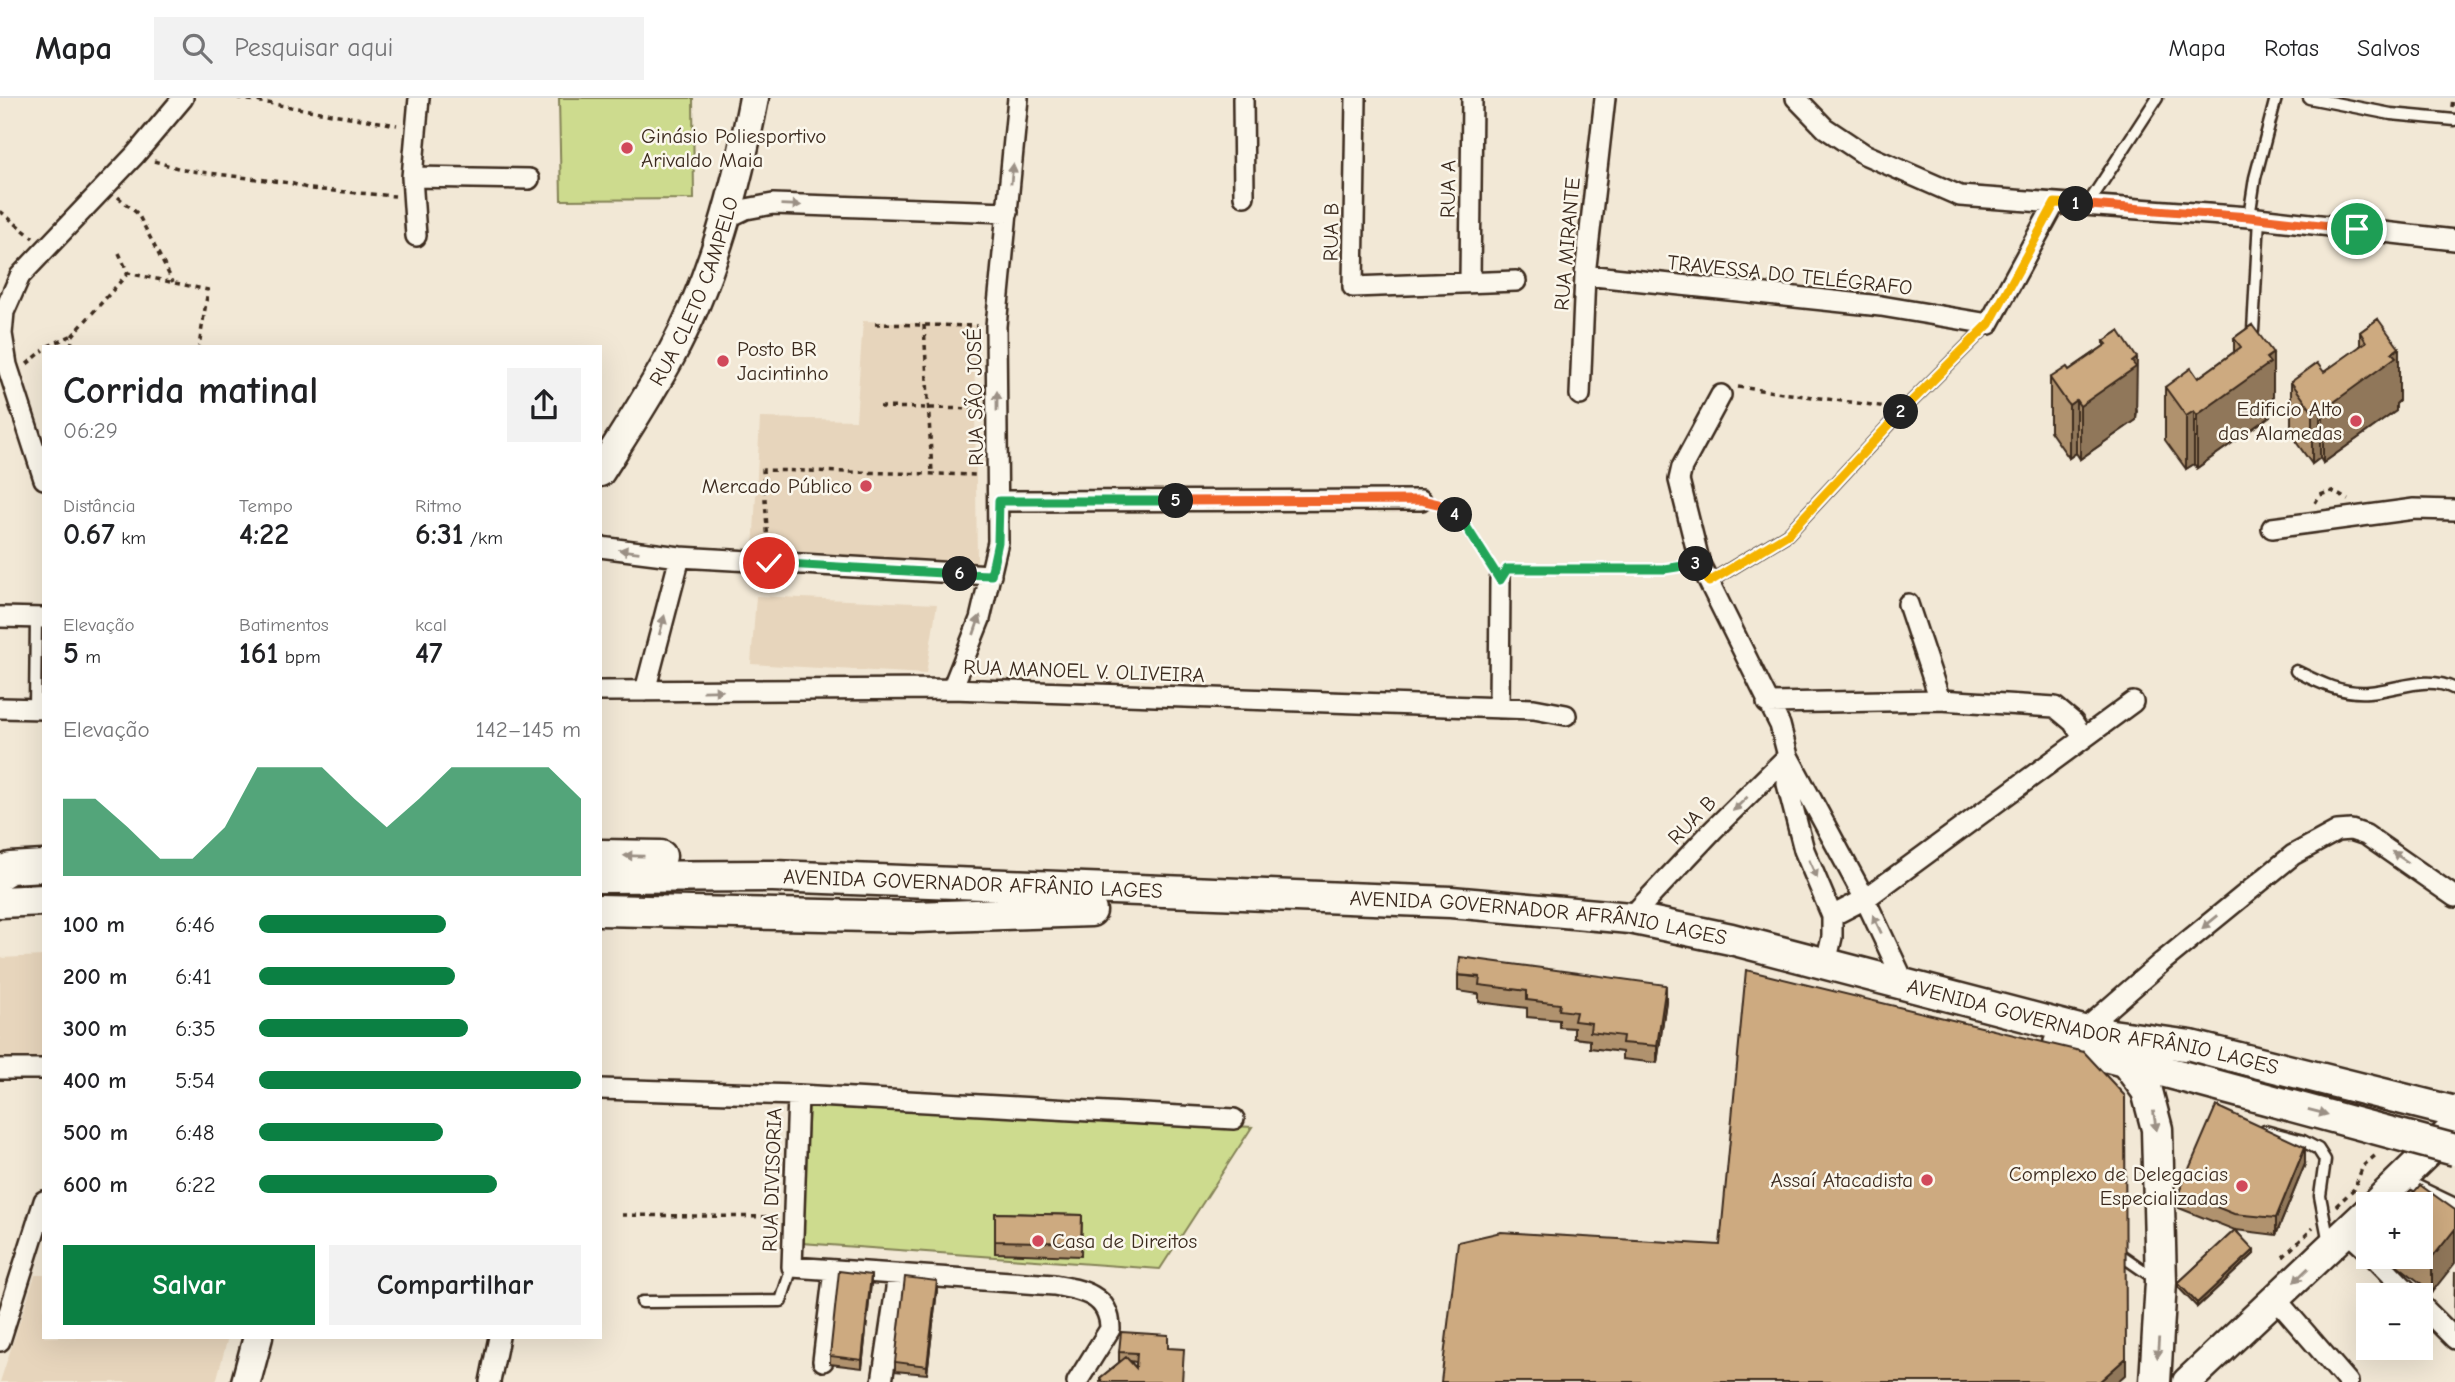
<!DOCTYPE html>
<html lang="pt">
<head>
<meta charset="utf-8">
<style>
  body { margin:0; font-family:"Comic Neue",sans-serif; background:#f2f2f2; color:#202124; height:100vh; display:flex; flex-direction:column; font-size:26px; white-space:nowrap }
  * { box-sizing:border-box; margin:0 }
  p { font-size:23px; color:#757577 }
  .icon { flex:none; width:38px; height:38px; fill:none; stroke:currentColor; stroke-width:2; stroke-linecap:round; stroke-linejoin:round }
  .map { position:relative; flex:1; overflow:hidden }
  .details { position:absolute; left:42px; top:247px; width:560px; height:994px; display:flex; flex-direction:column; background:#fff; border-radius:0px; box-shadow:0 7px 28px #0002 }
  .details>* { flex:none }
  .controls { position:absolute; left:2356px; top:1094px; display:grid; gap:14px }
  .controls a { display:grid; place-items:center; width:77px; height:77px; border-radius:0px; background:#fff; box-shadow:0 7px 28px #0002; font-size:35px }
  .pin { position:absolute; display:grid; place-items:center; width:60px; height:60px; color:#fff; margin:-30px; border:4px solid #fff; border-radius:50%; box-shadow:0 2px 7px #0007 }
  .km { position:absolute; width:35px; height:35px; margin:-18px; border-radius:50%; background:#222; color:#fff; font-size:19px; line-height:35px; text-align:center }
  .round { display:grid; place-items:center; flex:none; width:74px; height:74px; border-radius:0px; background:#f2f2f2 }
  .headline { display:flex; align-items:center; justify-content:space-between; height:119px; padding:0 21px }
  h1 { font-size:38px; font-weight:800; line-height:52px }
  .figures { display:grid; grid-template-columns:repeat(3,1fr); gap:10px; height:119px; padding:7px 21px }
  .figures div { display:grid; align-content:center }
  .figures b { font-size:30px; font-weight:800 }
  .figures small { font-size:19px; font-weight:400 }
  .figures p { font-size:19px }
  .chart { height:196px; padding:14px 21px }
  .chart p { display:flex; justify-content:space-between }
  .chart svg { width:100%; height:126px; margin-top:7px; fill:#0b8043; opacity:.7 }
  .action { display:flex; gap:14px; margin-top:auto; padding:14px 21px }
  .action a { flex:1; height:80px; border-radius:0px; background:#0b8043; color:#fff; font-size:28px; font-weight:800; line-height:80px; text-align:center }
  .action a+a { background:#f2f2f2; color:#202124 }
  ul { padding:0 21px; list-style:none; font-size:23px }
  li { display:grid; grid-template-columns:112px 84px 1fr; align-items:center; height:52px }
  li i { height:18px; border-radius:9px; background:#0b8043 }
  header { display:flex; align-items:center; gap:42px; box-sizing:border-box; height:98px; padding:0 35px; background:#fff; border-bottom:2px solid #e0e0e0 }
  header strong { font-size:33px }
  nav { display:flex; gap:38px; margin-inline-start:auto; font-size:24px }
  .search { width:490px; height:63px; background:#f2f2f2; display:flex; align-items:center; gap:18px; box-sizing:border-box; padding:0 24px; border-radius:0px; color:#757577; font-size:26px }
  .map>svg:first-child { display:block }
  .built { fill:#e7d5bc }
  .green { fill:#cddb8e; stroke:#848256; stroke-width:2 }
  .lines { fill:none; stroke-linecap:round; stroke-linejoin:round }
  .lane-casing { stroke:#3b2a1e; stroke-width:15 }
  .street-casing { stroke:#3b2a1e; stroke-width:24 }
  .secondary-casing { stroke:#3b2a1e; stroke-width:33 }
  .primary-casing { stroke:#3b2a1e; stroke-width:35 }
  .path { stroke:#3b2a1e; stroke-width:3.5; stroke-dasharray:5 5; stroke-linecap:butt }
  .lane { stroke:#fbf7ec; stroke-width:10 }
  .street { stroke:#fbf7ec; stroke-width:19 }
  .secondary { stroke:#fbf7ec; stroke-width:28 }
  .primary { stroke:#fbf7ec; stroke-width:30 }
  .primary-bridge-casing { stroke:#3b2a1e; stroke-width:35; stroke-linecap:butt }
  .primary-bridge { stroke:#fbf7ec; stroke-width:30 }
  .wall { fill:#b0926e; stroke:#3b2a1e; stroke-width:2; fill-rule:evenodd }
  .shaded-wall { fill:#90775a; stroke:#3b2a1e; stroke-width:2 }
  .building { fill:#cdaa80; stroke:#3b2a1e; stroke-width:2 }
  .oneway { fill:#9b9085 }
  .split-1-casing { stroke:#fff; stroke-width:14 }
  .split-2-casing { stroke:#fff; stroke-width:14 }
  .split-3-casing { stroke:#fff; stroke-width:14 }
  .split-4-casing { stroke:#fff; stroke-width:14 }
  .split-5-casing { stroke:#fff; stroke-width:14 }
  .split-6-casing { stroke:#fff; stroke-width:14 }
  .split-7-casing { stroke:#fff; stroke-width:14 }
  .split-1 { stroke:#f0652b; stroke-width:9 }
  .split-2 { stroke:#f5b400; stroke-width:9 }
  .split-3 { stroke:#f5b400; stroke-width:9 }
  .split-4 { stroke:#22a559; stroke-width:9 }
  .split-5 { stroke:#f0652b; stroke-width:9 }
  .split-6 { stroke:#22a559; stroke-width:9 }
  .split-7 { stroke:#22a559; stroke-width:9 }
  .poi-dot { fill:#d1495b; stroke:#fbf7ec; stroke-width:2.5 }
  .labels { text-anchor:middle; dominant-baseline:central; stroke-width:5; stroke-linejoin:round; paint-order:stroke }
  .poi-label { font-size:21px; fill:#3b2a1e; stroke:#fbf7ec; text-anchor:end }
  .street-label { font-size:21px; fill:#3b2a1e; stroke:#fbf7ec }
</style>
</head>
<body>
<header>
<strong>Mapa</strong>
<div class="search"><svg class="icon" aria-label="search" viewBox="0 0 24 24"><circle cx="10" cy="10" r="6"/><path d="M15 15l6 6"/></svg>Pesquisar aqui</div>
<nav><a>Mapa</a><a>Rotas</a><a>Salvos</a></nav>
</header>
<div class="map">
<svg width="2455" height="1284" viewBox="0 0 2455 1284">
  <rect width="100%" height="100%" fill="#f2e8d6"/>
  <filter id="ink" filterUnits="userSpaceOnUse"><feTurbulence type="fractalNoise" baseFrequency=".0143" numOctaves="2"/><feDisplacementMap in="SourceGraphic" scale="14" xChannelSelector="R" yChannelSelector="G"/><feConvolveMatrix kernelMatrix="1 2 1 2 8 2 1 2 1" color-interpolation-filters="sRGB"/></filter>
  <g filter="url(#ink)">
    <path class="built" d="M863 223 974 227 977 464 753 454 760 320 856 322Z
      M756 498 937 506 926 576 751 566Z
      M44 858V964L0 965V860Z
      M35 1177H44V1239H228L216 1284H0Z"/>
    <path class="green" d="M559 0H693L694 101 561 102Z
      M809 1006 1252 1029 1160 1171 802 1145Z"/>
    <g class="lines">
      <g class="lane-casing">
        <path id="lane" d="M2309 0 2391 16 2455 22
          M2088 106 2157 0
          M2249 119 2255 80 2276 0
          M2253 233 2259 120
          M1709 484 1788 436 1903 312 1989 226
          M2296 573C2320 585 2341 596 2369 594 2398 592 2427 576 2455 591
          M35 611 36 520
          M2265 1033 2303 1043 2318 1051 2325 1062 2320 1098 2329 1145
          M2405 1082 2455 1106
          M2118 1155 2157 1182
          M642 1204 781 1203 792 1169"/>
      </g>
      <g class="street-casing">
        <path id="street" d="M1243 0 1244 98
          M1356 0 1353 189 1516 183
          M1796 0 1825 30 1864 56 1960 98 2249 119 2455 142
          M412 79 529 81
          M725 121 746 111 773 106 1008 114
          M416 138 412 79 419 0
          M1585 177 1881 208 1989 226 2055 105
          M1470 183 1472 0
          M1580 297 1585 177 1605 0
          M1721 297 1682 369 1679 382 1700 466 1780 627 1788 658 1787 686 1804 752 1832 818V839L1826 865
          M44 381 7 267 2 236 4 214 20 178 135 57 183 0
          M999 403 1421 402
          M2272 430 2414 411 2455 412
          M600 449 680 459 991 477
          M1908 506 1940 602
          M0 519 44 520
          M952 591 980 521 998 444 996 228 1018 0
          M600 593 952 591 1534 611 1566 617
          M645 593 680 459
          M1767 605 1940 602 2055 609 2073 624 2083 639
          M0 610 44 611
          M1499 610 1500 482
          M1788 658 1865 801 1906 888
          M1832 818 1865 801 2133 604
          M1630 820 1713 732 1788 658
          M2083 933 2162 864 2293 757 2337 733 2351 732 2366 737 2455 799
          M0 971H44
          M600 991 798 997 1234 1021
          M798 997 792 1169 1054 1187C1082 1192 1110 1197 1110 1231L1077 1284
          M2346 1133 2368 1153
          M2373 1158 2411 1197
          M2276 1201 2348 1284
          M2420 1206 2455 1241
          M0 1243 44 1103
          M823 1263 834 1172
          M490 1284 499 1239
          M882 1284 898 1177"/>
      </g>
      <g class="secondary-casing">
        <g id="secondary">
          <path id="s1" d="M600 374C624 336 649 298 670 259 713 180 737 88 754 0"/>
          <path d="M2375 1106 2455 1028"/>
          <path d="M246 1284 258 1239"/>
          <path d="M2187 1284 2368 1113"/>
        </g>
      </g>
      <g class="primary-casing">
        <g id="primary">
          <path d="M600 757 661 758"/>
          <path d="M0 776 10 770 44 768"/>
          <path id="s2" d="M600 779 773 778 1451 804 1630 820 1731 841 2083 933 2191 948 2455 1014"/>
          <path d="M0 804 44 802"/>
          <path d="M600 812 915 819 1091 813"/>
          <path d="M2059 946 2181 978"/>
          <path d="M2125 963 2147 993 2157 1031 2161 1184 2155 1284"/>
        </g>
      </g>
      <path class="path" d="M238 0 397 27
        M2452 9 2453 0
        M154 63 184 72 290 85 310 91 395 98
        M118 99 138 116 173 184
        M0 113 33 140
        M119 155 128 175 208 192 199 248
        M875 226 977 228
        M924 227 932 375
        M48 248 73 237
        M71 248 73 237 128 175
        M27 266 44 252
        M1738 289 1887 309
        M880 309 980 311
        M2315 405 2320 397 2332 393 2348 402
        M1439 408 1462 422 1491 466
        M768 445 763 372 979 377
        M1514 471 1617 472 1681 469
        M2336 1108 2354 1091 2363 1068 2378 1055
        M622 1117 777 1119
        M2283 1159 2313 1130"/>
      <use href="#lane" class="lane"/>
      <use href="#street" class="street"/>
      <use href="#secondary" class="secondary"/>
      <use href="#primary" class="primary"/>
      <g class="primary-bridge-casing">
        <path id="primary-bridge" d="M2181 978 2455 1052"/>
      </g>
      <use href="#primary-bridge" class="primary-bridge"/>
    </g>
    <path class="wall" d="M2378 221 2399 303 2396 306V313L2323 365 2320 360 2312 366 2291 337V284L2324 274 2360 249V234Z
      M2252 227 2273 309 2270 311V318L2197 370 2194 366 2186 371 2165 342V289L2198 280 2234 254V240Z
      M2119 233 2137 313 2136 322 2080 361 2076 355 2069 360 2050 333V280L2069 272 2104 248V243Z
      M1458 877 1666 903 1657 965 1622 961V954L1590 950V942L1574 940V930L1559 929V922L1527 919V910L1479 904V896L1458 893Z
      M2305 1066 2276 1137 2236 1132 2254 1156 2197 1209 2178 1189V1185L2235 1132 2179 1110V1094Z
      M2420 1106 2455 1112 2432 1194 2387 1159 2420 1158Z
      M995 1115 1082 1117 1081 1158 995 1155Z
      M2455 1174V1233H2454Z
      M871 1185 862 1270 830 1266V1258Z
      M937 1192 927 1276 895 1273V1264Z
      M1168 1250 1182 1284H1100V1280L1121 1263H1119V1254ZM1130 1263 1136 1264V1270Z"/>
    <path class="shaded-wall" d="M2399 250V303L2396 306V313L2323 365V312Z
      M2273 255V309L2270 311V318L2197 370V317Z
      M2137 260 2136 322 2080 361V308Z
      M2076 302V355L2069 360V307Z
      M2320 307V360L2312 366V313Z
      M2194 313V366L2186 371V318Z
      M1666 887V903L1657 965V948Z
      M2305 1049V1066L2276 1137V1120Z
      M2455 1131V1165L2432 1194V1160Z
      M2254 1152V1156L2197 1209V1205Z
      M871 1177V1185L862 1270V1262Z
      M937 1183V1192L927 1276V1268Z
      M2126 1260V1276L2117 1284H2099Z"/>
    <path class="building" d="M2378 221 2399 250 2392 255 2396 259 2323 312 2320 307 2312 313 2291 284 2317 265 2324 274 2366 244 2360 234Z
      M2252 227 2273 255 2266 260 2270 265 2197 317 2194 313 2186 318 2165 289 2191 270 2198 280 2241 249 2234 240Z
      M2119 233 2137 260 2132 264 2136 269 2080 308 2076 302 2069 307 2050 280 2067 269 2069 272 2107 246 2104 243Z
      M1460 859 1666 887 1657 948 1622 945 1623 938 1590 934 1591 925 1574 923 1576 914 1559 912 1560 906 1527 902V893L1479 887 1480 879 1458 877Z
      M1746 872 2084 954 2125 998 2126 1260 2099 1284H1441L1458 1144 1501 1134 1720 1147Z
      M2216 1008 2305 1049 2276 1120 2234 1116 2179 1094Z
      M2420 1087 2455 1112V1131L2432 1160 2420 1151V1106H2404Z
      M995 1115 1082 1117 1081 1145 995 1143Z
      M2235 1132 2254 1152 2197 1205 2178 1185Z
      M839 1173 871 1177 862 1262 830 1258Z
      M905 1179 937 1183 927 1268 895 1264Z
      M1121 1234 1168 1237V1250L1184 1251 1182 1284H1103L1100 1280 1126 1259 1136 1270 1137 1255 1119 1254Z"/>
    <defs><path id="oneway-solid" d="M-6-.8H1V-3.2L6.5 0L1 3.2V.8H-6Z" transform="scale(1.75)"/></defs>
    <g class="oneway">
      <use href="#oneway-solid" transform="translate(1012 76) rotate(-84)"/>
      <use href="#oneway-solid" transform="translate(791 107) rotate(2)"/>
      <use href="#oneway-solid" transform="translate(997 303) rotate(-90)"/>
      <use href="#oneway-solid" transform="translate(629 453) rotate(-173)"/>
      <use href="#oneway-solid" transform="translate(662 527) rotate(-75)"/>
      <use href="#oneway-solid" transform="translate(977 527) rotate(-71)"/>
      <use href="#oneway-solid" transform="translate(713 593) rotate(-1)"/>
      <use href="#oneway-solid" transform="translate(1740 706) rotate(136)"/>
      <use href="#oneway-solid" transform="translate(634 758) rotate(-179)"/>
      <use href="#oneway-solid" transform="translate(2400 759) rotate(-146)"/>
      <use href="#oneway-solid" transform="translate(1813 771) rotate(66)"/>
      <use href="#oneway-solid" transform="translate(2210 824) rotate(141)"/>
      <use href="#oneway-solid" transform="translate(1877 826) rotate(-115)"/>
      <use href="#oneway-solid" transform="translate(2318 1014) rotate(15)"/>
      <use href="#oneway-solid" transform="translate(2155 1023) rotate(81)"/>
      <use href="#oneway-solid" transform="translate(2301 1177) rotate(136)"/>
      <use href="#oneway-solid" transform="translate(2158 1250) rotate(94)"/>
    </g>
  </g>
  <g class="lines" filter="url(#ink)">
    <g class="split-1-casing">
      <path id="split-1" d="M2076 106 2249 119 2357 131"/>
    </g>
    <g class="split-2-casing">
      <path id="split-2" d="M1901 314 1989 226 2055 105 2076 106"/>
    </g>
    <g class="split-3-casing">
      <path id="split-3" d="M1696 466H1700L1709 484 1788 436 1901 314"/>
    </g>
    <g class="split-4-casing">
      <path id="split-4" d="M1455 417 1462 422 1500 482 1507 471H1664L1696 466"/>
    </g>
    <g class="split-5-casing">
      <path id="split-5" d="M1176 403 1421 402 1438 406 1455 417"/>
    </g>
    <g class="split-6-casing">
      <path id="split-6" d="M960 476 991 477 998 444 999 403H1176"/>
    </g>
    <g class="split-7-casing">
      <path id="split-7" d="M769 465 960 476"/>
    </g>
    <use href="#split-1" class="split-1"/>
    <use href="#split-2" class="split-2"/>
    <use href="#split-3" class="split-3"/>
    <use href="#split-4" class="split-4"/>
    <use href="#split-5" class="split-5"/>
    <use href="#split-6" class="split-6"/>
    <use href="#split-7" class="split-7"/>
  </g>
  <g class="poi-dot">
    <circle cx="627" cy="50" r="7"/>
    <circle cx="723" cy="263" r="7"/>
    <circle cx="2356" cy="323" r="7"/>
    <circle cx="866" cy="388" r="7"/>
    <circle cx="1927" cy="1082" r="7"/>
    <circle cx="2242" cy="1088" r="7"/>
    <circle cx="1038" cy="1143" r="7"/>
  </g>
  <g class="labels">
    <g class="poi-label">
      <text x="641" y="38" text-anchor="start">Ginásio Poliesportivo<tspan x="641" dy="24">Arivaldo Maia</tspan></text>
      <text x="737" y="251" text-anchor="start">Posto BR<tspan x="737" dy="24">Jacintinho</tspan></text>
      <text x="2342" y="311">Edificio Alto<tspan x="2342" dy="24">das Alamedas</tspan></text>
      <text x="852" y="388">Mercado Público</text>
      <text x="2228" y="1076">Complexo de Delegacias<tspan x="2228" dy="24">Especializadas</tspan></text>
      <text x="1913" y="1082">Assaí Atacadista</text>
      <text x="1052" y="1143" text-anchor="start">Casa de Direitos</text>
    </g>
    <g class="street-label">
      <text transform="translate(1448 91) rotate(-89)">RUA A</text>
      <text transform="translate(1331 134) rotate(-89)">RUA B</text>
      <text transform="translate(1567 146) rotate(-85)">RUA MIRANTE</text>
      <text transform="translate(1790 177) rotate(6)">TRAVESSA DO TELÉGRAFO</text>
      <text stroke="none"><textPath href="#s1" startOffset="205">RUA CLETO CAMPELO</textPath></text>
      <text transform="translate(975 299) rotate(-91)">RUA SÃO JOSÉ</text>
      <text transform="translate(1084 573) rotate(2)">RUA MANOEL V. OLIVEIRA</text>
      <text transform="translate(1692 722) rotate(-46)">RUA B</text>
      <text stroke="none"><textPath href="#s2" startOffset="373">AVENIDA GOVERNADOR AFRÂNIO LAGES</textPath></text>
      <text stroke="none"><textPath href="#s2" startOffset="940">AVENIDA GOVERNADOR AFRÂNIO LAGES</textPath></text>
      <text stroke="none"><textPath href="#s2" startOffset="1507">AVENIDA GOVERNADOR AFRÂNIO LAGES</textPath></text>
      <text transform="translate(772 1082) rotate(-88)">RUA DIVISORIA</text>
    </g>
  </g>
</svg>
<div class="controls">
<a>+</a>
<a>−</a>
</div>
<div class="pin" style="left:2357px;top:131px;background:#1e9e55"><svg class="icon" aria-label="arrive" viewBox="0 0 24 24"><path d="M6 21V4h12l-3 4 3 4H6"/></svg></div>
<div class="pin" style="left:769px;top:465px;background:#d93025"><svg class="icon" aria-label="check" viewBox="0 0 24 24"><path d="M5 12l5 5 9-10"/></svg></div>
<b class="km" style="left:2076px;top:106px">1</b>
<b class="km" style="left:1901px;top:314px">2</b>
<b class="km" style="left:1696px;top:466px">3</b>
<b class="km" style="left:1455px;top:417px">4</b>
<b class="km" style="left:1176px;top:403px">5</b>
<b class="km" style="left:960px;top:476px">6</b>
<section class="details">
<div class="headline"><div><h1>Corrida matinal</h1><p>06:29</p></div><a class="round"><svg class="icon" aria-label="share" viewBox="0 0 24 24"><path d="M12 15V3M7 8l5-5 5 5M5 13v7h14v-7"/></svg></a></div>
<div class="figures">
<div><p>Distância</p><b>0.67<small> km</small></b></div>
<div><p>Tempo</p><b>4:22</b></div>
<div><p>Ritmo</p><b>6:31<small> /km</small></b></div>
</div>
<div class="figures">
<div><p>Elevação</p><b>5<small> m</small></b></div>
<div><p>Batimentos</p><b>161<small> bpm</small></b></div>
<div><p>kcal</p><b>47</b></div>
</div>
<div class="chart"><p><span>Elevação</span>142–145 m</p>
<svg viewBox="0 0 160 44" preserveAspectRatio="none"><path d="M0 44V17L10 17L20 27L30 38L40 38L50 27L60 6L70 6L80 6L90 17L100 27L110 17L120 6L130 6L140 6L150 6L160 17V44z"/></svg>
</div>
<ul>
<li><b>100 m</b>6:46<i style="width:58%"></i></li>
<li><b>200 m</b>6:41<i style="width:61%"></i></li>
<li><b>300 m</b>6:35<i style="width:65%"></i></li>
<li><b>400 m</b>5:54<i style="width:100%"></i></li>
<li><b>500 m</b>6:48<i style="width:57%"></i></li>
<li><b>600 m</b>6:22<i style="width:74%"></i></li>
</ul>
<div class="action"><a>Salvar</a><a>Compartilhar</a></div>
</section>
</div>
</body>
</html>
